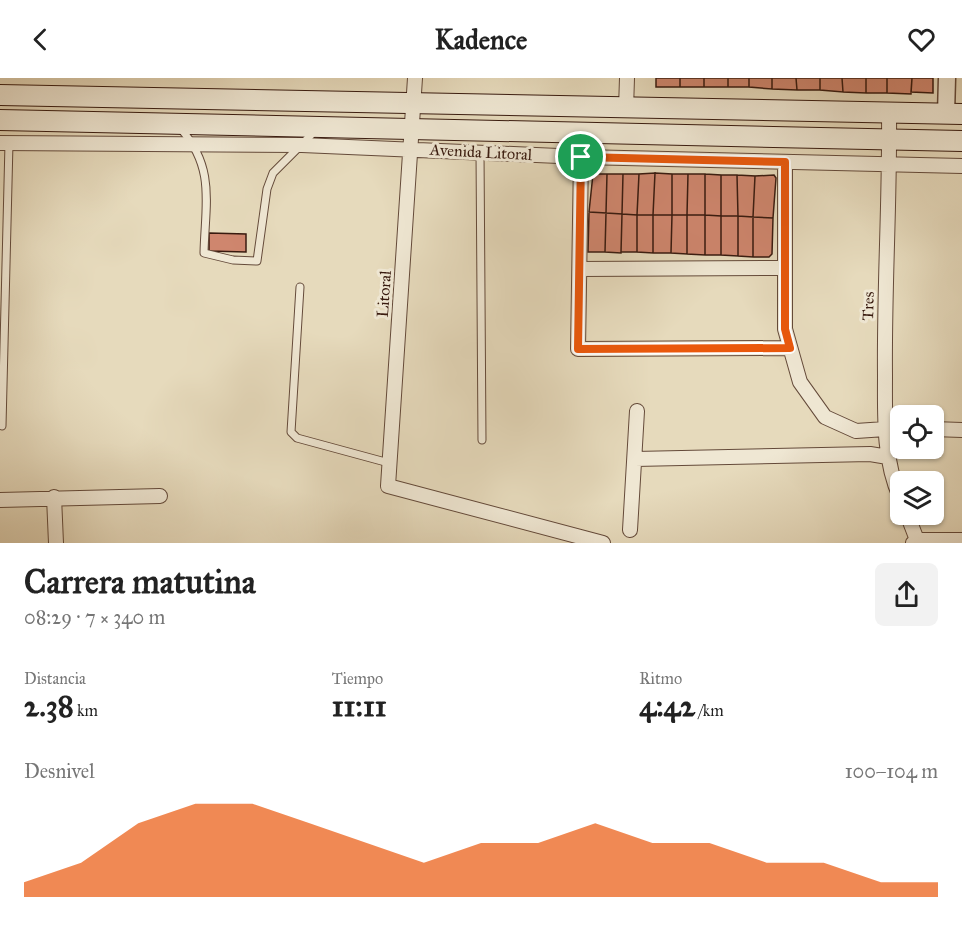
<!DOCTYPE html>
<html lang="es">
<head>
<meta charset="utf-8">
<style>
  body { margin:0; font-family:"IM FELL Great Primer",serif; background:#f2f2f2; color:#222; height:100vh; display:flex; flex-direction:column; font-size:22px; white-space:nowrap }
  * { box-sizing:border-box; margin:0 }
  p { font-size:20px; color:#767676 }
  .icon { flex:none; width:33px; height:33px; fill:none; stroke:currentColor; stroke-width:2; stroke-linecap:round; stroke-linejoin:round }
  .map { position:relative; height:465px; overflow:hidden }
  .drawer { display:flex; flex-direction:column; background:#fff; flex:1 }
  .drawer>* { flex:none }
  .tools { position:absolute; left:890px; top:327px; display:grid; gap:12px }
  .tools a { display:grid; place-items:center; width:54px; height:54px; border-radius:9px; background:#fff; box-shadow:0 2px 4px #0004; font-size:30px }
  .pin { position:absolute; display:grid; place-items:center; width:51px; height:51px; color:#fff; margin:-26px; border:3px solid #fff; border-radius:50%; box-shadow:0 2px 6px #0007 }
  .round { display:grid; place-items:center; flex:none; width:63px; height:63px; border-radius:9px; background:#f2f2f2 }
  .head { display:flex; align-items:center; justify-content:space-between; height:102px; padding:0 24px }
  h1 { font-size:33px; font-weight:700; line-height:45px }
  .stats { display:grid; grid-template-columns:repeat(3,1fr); gap:9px; height:102px; padding:6px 24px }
  .stats div { display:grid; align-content:center }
  .stats b { font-size:30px; font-weight:700 }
  .stats small { font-size:16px; font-weight:400 }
  .stats p { font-size:16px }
  .chart { height:168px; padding:12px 24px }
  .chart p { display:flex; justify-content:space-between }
  .chart svg { width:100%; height:108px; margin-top:6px; fill:#ea580c; opacity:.7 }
  header { display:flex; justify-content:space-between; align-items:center; height:78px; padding:0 24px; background:#fff; font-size:27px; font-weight:700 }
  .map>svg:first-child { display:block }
  .building { fill:#cf866e; stroke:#381a0f; stroke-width:1.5 }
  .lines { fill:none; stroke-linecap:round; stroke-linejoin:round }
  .service-casing { stroke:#644a3a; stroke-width:9 }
  .minor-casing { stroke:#644a3a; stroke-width:16 }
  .tertiary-casing { stroke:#644a3a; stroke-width:19 }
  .secondary-casing { stroke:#381a0f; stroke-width:22 }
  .service { stroke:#efe7d3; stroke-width:7 }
  .minor { stroke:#efe7d3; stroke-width:14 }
  .tertiary { stroke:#efe7d3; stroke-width:16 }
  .secondary { stroke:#efe7d3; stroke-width:20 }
  .route-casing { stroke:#fff; stroke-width:12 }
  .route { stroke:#ea580c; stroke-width:8 }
  .labels { text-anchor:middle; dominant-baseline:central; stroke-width:6; stroke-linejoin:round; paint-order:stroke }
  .street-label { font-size:16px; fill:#381a0f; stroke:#efe7d3 }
</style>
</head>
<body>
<header><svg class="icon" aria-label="back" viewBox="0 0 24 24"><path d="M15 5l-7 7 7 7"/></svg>Kadence<svg class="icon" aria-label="heart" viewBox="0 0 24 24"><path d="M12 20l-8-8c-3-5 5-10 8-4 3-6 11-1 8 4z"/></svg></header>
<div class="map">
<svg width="962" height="465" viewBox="0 0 962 465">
  <rect width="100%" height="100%" fill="#e6dabc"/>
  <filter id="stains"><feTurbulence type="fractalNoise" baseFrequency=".00333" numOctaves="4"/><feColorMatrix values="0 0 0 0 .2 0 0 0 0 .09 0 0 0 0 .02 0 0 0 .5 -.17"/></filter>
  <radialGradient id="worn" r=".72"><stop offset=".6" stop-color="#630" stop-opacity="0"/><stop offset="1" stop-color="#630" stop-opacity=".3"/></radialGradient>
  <path class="building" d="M656 0H680V9H656Z
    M680 0H704V9H680Z
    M704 0H728V9H704Z
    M728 0H749V9H728Z
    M749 0H772V11L749 9Z
    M772 0H796L797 12 772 11Z
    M796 0H820V12H797Z
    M820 0H842L843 14 820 12Z
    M842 0H866V15L843 14Z
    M866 0H887V15H866Z
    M887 0H912L911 16 887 15Z
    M912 0H933V15L911 14Z
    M655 95 672 96V137H653Z
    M655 95 653 137H637L639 96Z
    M593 96H607L606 135 589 134Z
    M607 96H623L622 136 606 135Z
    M623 96H639L637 137 622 136Z
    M672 96H688L687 137H672Z
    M688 96H705V137H687Z
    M705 96 721 97V138L705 137Z
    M721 97H737L738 138H721Z
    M737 97 755 98 753 139 738 138Z
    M774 97 776 100 773 140 753 139 755 98Z
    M589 134 606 135 605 174H588Z
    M606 135 622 136 621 175 605 174Z
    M622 136 637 137V174H621Z
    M637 137H653V175L637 174Z
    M653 137H672L671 175H653Z
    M672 137H687V176L671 175Z
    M687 137H705V177L687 176Z
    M705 137 721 138V177H705Z
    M721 138H738V178L721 177Z
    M738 138 753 139V179L738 178Z
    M753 139 773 140 772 176 769 179H753Z
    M209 155 246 156V174L209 173Z"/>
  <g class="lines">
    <g class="service-casing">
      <path id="service" d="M181 51C216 91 205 127 204 175L233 182 257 183 267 111 273 95 316 52
        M480 74 482 362
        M300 209 291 354 297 360 389 385
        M2 348 9 65"/>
    </g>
    <g class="minor-casing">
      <path id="minor" d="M415 0 388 408 603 465
        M626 31 627 0
        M889 35C890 123 884 210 885 297 885 337 883 381 900 419
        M0 65 302 67 581 79 962 88
        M581 79 578 271 790 270
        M785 84V251L800 304 825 339 856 353 900 350
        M580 191 785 190
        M933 351 962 352
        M635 381 870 376 888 379
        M54 419 56 465
        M0 422 160 418
        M907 436 917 462
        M630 452 637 333
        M913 465 917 462H962"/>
    </g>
    <g class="tertiary-casing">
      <path id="tertiary" d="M946 36 947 0"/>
    </g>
    <g class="secondary-casing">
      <path id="secondary" d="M0 17 962 36
        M0 42 962 63"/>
    </g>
    <use href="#service" class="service"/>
    <use href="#minor" class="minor"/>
    <use href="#tertiary" class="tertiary"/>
    <use href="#secondary" class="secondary"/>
  </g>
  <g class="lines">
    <g class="route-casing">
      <path id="route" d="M581 79 785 84V251L790 270 578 271Z"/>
    </g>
    <use href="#route" class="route"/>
  </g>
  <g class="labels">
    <g class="street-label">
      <text transform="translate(481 74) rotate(3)">Avenida Litoral</text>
      <text transform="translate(384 216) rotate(-86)">Litoral</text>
      <text transform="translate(868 228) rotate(-88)">Tres</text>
    </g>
  </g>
  <rect width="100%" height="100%" filter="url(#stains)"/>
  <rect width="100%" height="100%" fill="url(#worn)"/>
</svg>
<div class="tools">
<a><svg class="icon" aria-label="locate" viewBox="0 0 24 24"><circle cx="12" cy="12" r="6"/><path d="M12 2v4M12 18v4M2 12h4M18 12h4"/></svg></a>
<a><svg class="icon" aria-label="layers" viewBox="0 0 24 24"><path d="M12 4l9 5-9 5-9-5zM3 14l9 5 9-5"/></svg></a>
</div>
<div class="pin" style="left:581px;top:79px;background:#1e9e55"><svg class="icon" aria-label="arrive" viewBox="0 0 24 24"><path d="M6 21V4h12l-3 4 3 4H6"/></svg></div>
</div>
<section class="drawer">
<div class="head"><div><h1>Carrera matutina</h1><p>08:29 · 7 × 340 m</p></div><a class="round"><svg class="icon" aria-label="share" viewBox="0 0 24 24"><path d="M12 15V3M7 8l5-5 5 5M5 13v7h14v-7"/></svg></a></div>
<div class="stats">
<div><p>Distancia</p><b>2.38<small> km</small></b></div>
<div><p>Tiempo</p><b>11:11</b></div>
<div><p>Ritmo</p><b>4:42<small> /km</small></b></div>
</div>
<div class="chart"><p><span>Desnivel</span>100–104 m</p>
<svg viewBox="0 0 160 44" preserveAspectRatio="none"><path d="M0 44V38L10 30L20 14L30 6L40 6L50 14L60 22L70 30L80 22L90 22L100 14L110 22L120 22L130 30L140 30L150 38L160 38V44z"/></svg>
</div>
</section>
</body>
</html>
